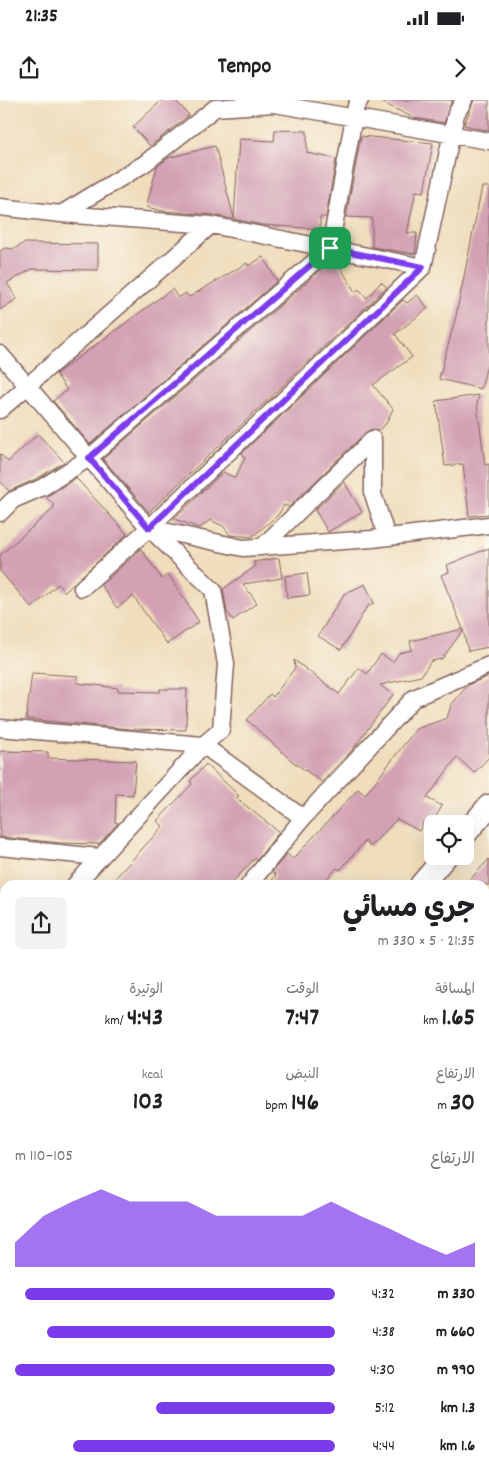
<!DOCTYPE html>
<html lang="ar">
<head>
<meta charset="utf-8">
<style>
  body { margin:0; font-family:Dekko,"Playpen Sans Arabic",sans-serif; background:#f2f2f2; color:#202124; direction:rtl; height:100vh; display:flex; flex-direction:column; font-size:19px; white-space:nowrap }
  * { box-sizing:border-box; margin:0 }
  p { font-size:16px; color:#757577 }
  .icon { flex:none; width:28px; height:28px; fill:none; stroke:currentColor; stroke-width:2; stroke-linecap:round; stroke-linejoin:round }
  .map { position:relative; flex:1; overflow:hidden; direction:ltr }
  .panel { position:absolute; left:0px; top:780px; width:490px; height:594px; display:flex; flex-direction:column; background:#fff; border-radius:15px 15px 0 0; box-shadow:0 5px 20px #0002; direction:rtl }
  .panel>* { flex:none }
  .buttons { position:absolute; left:424px; top:715px; display:grid; gap:10px }
  .buttons a { display:grid; place-items:center; width:50px; height:50px; border-radius:8px; background:#fff; box-shadow:0 5px 20px #0002; font-size:25px }
  .pin { position:absolute; display:grid; place-items:center; width:42px; height:42px; color:#fff; margin:-21px; border-radius:10px; box-shadow:0 2px 8px #0006 }
  .round { display:grid; place-items:center; flex:none; width:52px; height:52px; border-radius:8px; background:#f2f2f2 }
  .headline { display:flex; align-items:center; justify-content:space-between; height:85px; padding:0 15px }
  h1 { font-size:28px; font-weight:700; line-height:38px }
  .metrics { display:grid; grid-template-columns:repeat(3,1fr); gap:8px; height:85px; padding:5px 15px }
  .metrics div { display:grid; align-content:center }
  .metrics b { font-size:25px; font-weight:700 }
  .metrics small { font-size:14px; font-weight:400 }
  .metrics p { font-size:14px }
  .chart { height:140px; padding:10px 15px }
  .chart p { display:flex; justify-content:space-between }
  .chart svg { width:100%; height:90px; margin-top:5px; fill:#7c3aed; opacity:.7 }
  ul { padding:0 15px; list-style:none; font-size:16px }
  li { display:grid; grid-template-columns:80px 60px 1fr; align-items:center; height:38px }
  li i { height:12px; border-radius:6px; background:#7c3aed }
  .status { display:flex; justify-content:space-between; align-items:center; height:35px; padding:0 25px; background:#fff; direction:ltr }
  .status svg { height:14px; fill:currentColor }
  header { display:flex; justify-content:space-between; align-items:center; height:65px; padding:0 15px; background:#fff; font-size:22px; font-weight:700 }
  .map>svg:first-child { display:block }
  .building { fill:#d2a1b4 }
  .lines { fill:none; stroke-linecap:round; stroke-linejoin:round }
  .street-casing { stroke:#84625d; stroke-width:19 }
  .secondary-casing { stroke:#84625d; stroke-width:25 }
  .street { stroke:#fff; stroke-width:16 }
  .secondary { stroke:#fff; stroke-width:22 }
  .route-casing { stroke:#fff; stroke-width:10 }
  .route { stroke:#7c3aed; stroke-width:6 }
</style>
</head>
<body>
<div class="status"><b>21:35</b><svg viewBox="0 0 49 12"><path d="M0 12V9h3v3zM5 12V6h3v6zM10 12V3h3v9zM15 12V0h3v12zM26 1h20v11H26zM47 4h2v5h-2z"/></svg></div>
<header><svg class="icon" aria-label="forward" viewBox="0 0 24 24"><path d="M9 5l7 7-7 7"/></svg>Tempo<svg class="icon" aria-label="share" viewBox="0 0 24 24"><path d="M12 15V3M7 8l5-5 5 5M5 13v7h14v-7"/></svg></header>
<div class="map">
<svg width="489" height="1373" viewBox="0 0 489 1373">
  <rect width="100%" height="100%" fill="#fbf7ec"/>
  <filter id="ink" filterUnits="userSpaceOnUse"><feTurbulence type="fractalNoise" baseFrequency=".02" numOctaves="2"/><feDisplacementMap in="SourceGraphic" scale="10" xChannelSelector="R" yChannelSelector="G"/><feConvolveMatrix kernelMatrix="1 2 1 2 8 2 1 2 1" color-interpolation-filters="sRGB"/></filter>
  <filter id="wash" filterUnits="userSpaceOnUse"><feTurbulence type="fractalNoise" baseFrequency=".0096" numOctaves="4" result="noise"/><feDisplacementMap in="SourceGraphic" scale="20" xChannelSelector="R" yChannelSelector="G"/><feGaussianBlur stdDeviation="1.12" result="paint"/><feColorMatrix in="noise" values="0 0 0 0 0 0 0 0 0 0 0 0 0 0 0 0 0 1.4 0 .05"/><feComposite in="paint" operator="in"/></filter>
  <g filter="url(#wash)">
    <rect width="100%" height="100%" fill="#efddbb"/>
    <g id="blocks">
      <path class="building" d="M162 0H175L189 15 150 46 133 27Z
        M377 0H452L444 23 414 18Z
        M474 0H489V31L464 25Z
        M275 30 307 31V53L336 59 326 117H320V129L263 125 213 115 163 111 146 107 157 67 168 58 215 46 234 118 239 39 274 41Z
        M361 36 433 43 424 92 416 91 407 133H417L415 154 372 147V118L346 117Z
        M482 87H489V257L481 289 439 279 456 216Z
        M24 143 98 144V170L32 169 7 183 17 199 0 210V151L5 148 14 149Z
        M263 157 277 181 90 344 53 301 67 290 56 274 172 189 178 198 186 193 189 197 247 163 248 166Z
        M336 160 355 192 359 189 367 198 381 182 387 187 149 412 103 359 322 169Z
        M417 195 428 208 395 234 412 257 373 285 393 309 386 324 378 330 372 329 366 332 289 407 284 405 278 415 252 437 230 435 223 426 210 420 200 428 174 419 223 372 235 378 245 358 242 353 403 200 407 203Z
        M479 295 477 304 485 365 489 364V414L469 416 463 364 445 366 436 301Z
        M38 334 64 362 38 378 9 391 0 381V354L8 362Z
        M76 378 127 434 65 492 58 484 32 508 0 471V455L53 409 54 405 46 397Z
        M344 382 362 412 328 432 315 410Z
        M489 448V547L468 551 463 530 442 559 431 561 421 576 380 585 393 595 353 649 322 682 292 661 247 620 270 594 273 597 295 568 294 560 339 594 359 568 367 574 381 554 393 562 399 553 412 550 410 541 463 529 441 475 449 472 447 465Z
        M141 449 162 479 168 474 199 522 167 544 133 496 117 508 101 485Z
        M279 458 282 478 243 484 257 503 233 520 227 512 223 489 256 466 253 462Z
        M307 473 310 495 287 498 285 476Z
        M365 484 374 503 367 507 341 550 318 536 344 494Z
        M32 573 78 576 77 583 118 588V591L160 592V589H187L186 630 130 629 26 619Z
        M489 576V657L474 673 457 657 427 698 442 706 431 725 424 721 419 731 397 719 370 747 365 741 340 770 337 768 321 785H269L276 775 272 772 287 754 293 759 358 689 365 695 416 629 447 618 451 605 468 585Z
        M0 651 48 652V658L136 661 133 695 116 694 115 722 118 723 99 744 61 743 0 737Z
        M206 664 239 696 236 698 279 732 257 760 255 758 230 785H109L163 726 157 721 192 684 190 681Z
        M489 759V785H465Z"/>
    </g>
  </g>
  <g filter="url(#ink)">
    <use href="#blocks" fill-opacity="0" stroke="#84625d" stroke-width="1"/>
    <g class="lines">
      <g class="street-casing">
        <path id="street" d="M0 107 61 114 144 64 215 8 275 4 489 41
          M61 114 211 125 423 167
          M0 254 149 428 213 490 226 564 221 630 203 645 75 785
          M0 310 211 125
          M0 413 13 400 43 387 89 358 330 148 356 6 360 0
          M150 428 243 448 372 439 489 425
          M262 447 373 339V394L387 437
          M82 488 149 428 423 167 456 14 464 0
          M0 628 203 645 303 718
          M0 747 99 757
          M249 785 303 718 414 598 489 565
          M0 872 5 866
          M485 986 489 981
          M0 1060 5 1053
          M0 1203 5 1202
          M485 1362 489 1357
          M61 1373V1369
          M101 1373 106 1369"/>
      </g>
      <g class="secondary-casing">
        <path id="secondary" d="M465 734 489 706
          M421 785 446 756
          M252 1373 254 1369"/>
      </g>
      <use href="#street" class="street"/>
      <use href="#secondary" class="secondary"/>
    </g>
  </g>
  <g class="lines" filter="url(#ink)">
    <g class="route-casing">
      <path id="route" d="M330 148 423 167 149 428 89 358Z"/>
    </g>
    <use href="#route" class="route"/>
  </g>
</svg>
<div class="buttons">
<a><svg class="icon" aria-label="locate" viewBox="0 0 24 24"><circle cx="12" cy="12" r="6"/><path d="M12 2v4M12 18v4M2 12h4M18 12h4"/></svg></a>
</div>
<div class="pin" style="left:330px;top:148px;background:#1e9e55"><svg class="icon" aria-label="arrive" viewBox="0 0 24 24"><path d="M6 21V4h12l-3 4 3 4H6"/></svg></div>
<section class="panel">
<div class="headline"><div><h1>جري مسائي</h1><p>21:35 · 5 × 330 m</p></div><a class="round"><svg class="icon" aria-label="share" viewBox="0 0 24 24"><path d="M12 15V3M7 8l5-5 5 5M5 13v7h14v-7"/></svg></a></div>
<div class="metrics">
<div><p>المسافة</p><b>1.65<small> km</small></b></div>
<div><p>الوقت</p><b>7:47</b></div>
<div><p>الوتيرة</p><b>4:43<small> /km</small></b></div>
</div>
<div class="metrics">
<div><p>الارتفاع</p><b>30<small> m</small></b></div>
<div><p>النبض</p><b>146<small> bpm</small></b></div>
<div><p>kcal</p><b>103</b></div>
</div>
<div class="chart"><p><span>الارتفاع</span>105–110 m</p>
<svg viewBox="0 0 160 44" preserveAspectRatio="none"><path d="M0 44V32L10 19L20 12L30 6L40 12L50 12L60 12L70 19L80 19L90 19L100 19L110 12L120 19L130 25L140 32L150 38L160 32V44z"/></svg>
</div>
<ul>
<li><b>330 m</b>4:32<i style="width:97%"></i></li>
<li><b>660 m</b>4:38<i style="width:90%"></i></li>
<li><b>990 m</b>4:30<i style="width:100%"></i></li>
<li><b>1.3 km</b>5:12<i style="width:56%"></i></li>
<li><b>1.6 km</b>4:44<i style="width:82%"></i></li>
</ul>
</section>
</div>
</body>
</html>
